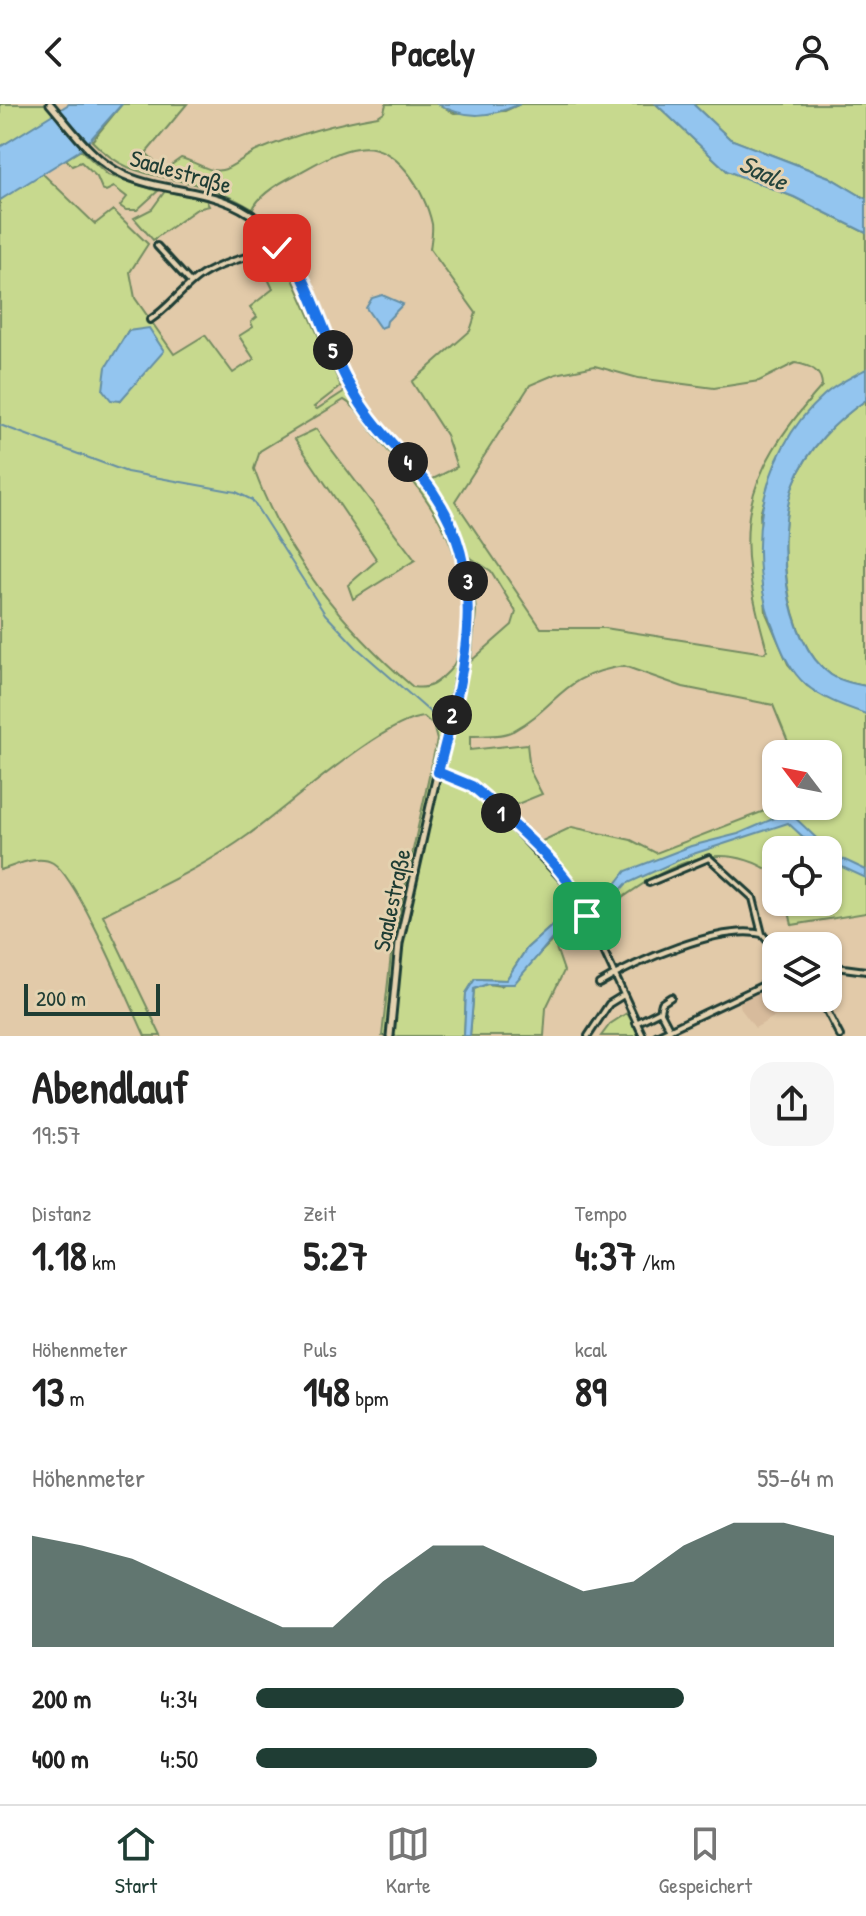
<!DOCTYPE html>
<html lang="de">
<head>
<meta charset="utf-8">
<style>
  body { margin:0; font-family:"Patrick Hand",sans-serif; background:#f6f6f6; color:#222; height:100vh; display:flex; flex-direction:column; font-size:30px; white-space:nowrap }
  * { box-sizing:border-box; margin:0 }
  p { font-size:26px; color:#767676 }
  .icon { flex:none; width:44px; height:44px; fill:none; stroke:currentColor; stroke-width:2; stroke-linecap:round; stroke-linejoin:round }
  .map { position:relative; height:932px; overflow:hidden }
  .details { display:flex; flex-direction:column; background:#fff; flex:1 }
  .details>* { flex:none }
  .needle { width:52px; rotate:302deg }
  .controls { position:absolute; left:762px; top:636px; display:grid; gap:16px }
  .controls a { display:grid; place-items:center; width:80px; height:80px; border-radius:16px; background:#fff; box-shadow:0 2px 6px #0004; font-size:40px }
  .scale { position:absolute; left:24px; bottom:20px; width:136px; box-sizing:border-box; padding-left:8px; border:4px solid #1f3d34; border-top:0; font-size:22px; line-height:28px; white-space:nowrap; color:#1f3d34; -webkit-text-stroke:6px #e4d2b0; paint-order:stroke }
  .pin { position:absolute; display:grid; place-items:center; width:68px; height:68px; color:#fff; margin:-34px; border-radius:16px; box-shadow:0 4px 12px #0006 }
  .km { position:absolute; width:40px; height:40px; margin:-20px; border-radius:50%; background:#222; color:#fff; font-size:22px; line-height:40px; text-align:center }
  .round { display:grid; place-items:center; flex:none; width:84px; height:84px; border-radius:24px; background:#f6f6f6 }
  .headline { display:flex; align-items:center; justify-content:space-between; height:136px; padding:0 32px }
  h1 { font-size:44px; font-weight:700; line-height:60px }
  .stats { display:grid; grid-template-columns:repeat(3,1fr); gap:12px; height:136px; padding:8px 32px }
  .stats div { display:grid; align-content:center }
  .stats b { font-size:40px; font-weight:700 }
  .stats small { font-size:22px; font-weight:400 }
  .stats p { font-size:22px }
  .chart { height:224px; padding:16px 32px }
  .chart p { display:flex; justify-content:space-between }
  .chart svg { width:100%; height:144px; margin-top:8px; fill:#1f3d34; opacity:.7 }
  ul { padding:0 32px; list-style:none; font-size:26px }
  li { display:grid; grid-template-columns:128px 96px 1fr; align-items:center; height:60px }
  li i { height:20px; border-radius:10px; background:#1f3d34 }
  header { display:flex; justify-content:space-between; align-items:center; height:104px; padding:0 32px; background:#fff; font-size:36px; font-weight:700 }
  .dock { display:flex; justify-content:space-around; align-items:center; height:112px; border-top:2px solid #e0e0e0; background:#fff; font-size:22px; color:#767676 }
  .dock a { display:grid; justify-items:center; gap:4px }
  .dock .on { color:#1f3d34 }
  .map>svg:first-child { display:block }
  .built { fill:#d7bb9c }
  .green { fill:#c7d98e; stroke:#738b61; stroke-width:2; fill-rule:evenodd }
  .water { fill:#93c5ef; stroke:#658fa4; stroke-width:2 }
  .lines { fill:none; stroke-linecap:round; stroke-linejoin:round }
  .stream { stroke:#658fa4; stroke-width:2 }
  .minor-casing { stroke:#1f3d34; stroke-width:10 }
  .tertiary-casing { stroke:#1f3d34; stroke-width:11 }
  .minor { stroke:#e4d2b0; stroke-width:4 }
  .tertiary { stroke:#e4d2b0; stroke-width:5 }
  .route-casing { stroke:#fff; stroke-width:16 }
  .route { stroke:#1a73e8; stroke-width:10 }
  .labels { text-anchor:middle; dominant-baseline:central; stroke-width:6; stroke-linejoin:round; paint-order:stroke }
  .street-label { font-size:24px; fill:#1f3d34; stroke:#e4d2b0 }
  .water-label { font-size:26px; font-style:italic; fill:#25443d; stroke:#e4d2b0 }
</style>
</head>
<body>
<header><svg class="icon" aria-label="back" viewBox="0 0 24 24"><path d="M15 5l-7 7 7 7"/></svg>Pacely<svg class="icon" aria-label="person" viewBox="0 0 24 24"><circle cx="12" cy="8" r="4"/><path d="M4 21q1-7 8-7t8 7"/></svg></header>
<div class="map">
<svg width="866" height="932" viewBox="0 0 866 932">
  <rect width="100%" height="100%" fill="#e2caa9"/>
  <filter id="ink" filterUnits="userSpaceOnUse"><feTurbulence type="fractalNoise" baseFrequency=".0125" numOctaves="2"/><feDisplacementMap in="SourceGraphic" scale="16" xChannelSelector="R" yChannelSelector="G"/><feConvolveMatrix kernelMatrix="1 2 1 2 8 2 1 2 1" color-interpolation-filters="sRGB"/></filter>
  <g filter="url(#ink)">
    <path class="built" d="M776 879V894H787L791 903 755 924 741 905 739 896Z"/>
    <path class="green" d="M0 0H47L55 10 0 43Z
      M122 0H187L146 49 164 66 181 54C194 57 209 69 222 66 231 65 247 50 259 46 297 30 337 19 378 12L384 8 386 0H438L454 9 505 7 520 0H656L727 67 794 93 866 129V266L802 317 772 371 760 410 766 509 788 560 807 582 866 610V809L792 821 787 798H828V746H776V771C708 723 649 776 592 815L590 810 554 838 564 867 546 904 544 932H470L474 885 487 880 501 882C533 864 550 832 582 812H563L527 844 506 876 475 875 466 890 464 932H382L392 842 437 636 433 621 424 613C384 615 285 705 248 731 204 763 151 786 103 811L161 932H145C130 900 78 774 53 759 38 750 15 762 0 766V96L41 68 95 120 113 106 148 140 130 168 135 194 174 250 205 231 233 269 254 255 239 232 253 223 251 218 257 213 250 203 273 185 260 158 281 148 341 282 314 303 317 305 354 281 382 320 431 376 457 363 446 331 412 278 470 227 476 209 430 145C431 137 433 127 432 120 425 87 396 37 357 44 335 47 314 61 295 71 281 78 259 90 253 105 234 94 216 86 194 80 151 69 126 72 92 37ZM128 227 135 276 120 297 107 263ZM795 259C809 261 822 266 822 282 738 376 733 426 767 546L764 549 605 524H541L455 397 530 281 556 270 595 262 638 274 714 284 759 277ZM344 296C359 304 369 325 380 337 429 395 471 445 462 527 460 541 459 557 449 567 438 578 430 586 413 583 345 525 284 450 254 365L260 347ZM471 454 491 467 516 508 512 521 471 557 476 508ZM624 562 683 583 773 601 793 650H828V702H777L656 749 631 736 572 723 538 739 505 705 542 690 530 667 527 640 470 646V632C482 631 503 633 513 627 560 601 560 571 624 562Z
      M693 0H866V95L829 73 730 35Z
      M81 46 108 71 158 87 137 106H126L120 102 127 93 114 83 106 87 102 85 97 73 81 58 72 62 66 55Z
      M165 87 206 96 209 102 197 105 153 136 134 114 152 105Z
      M866 296V582C855 580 840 577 831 571 783 537 775 430 794 379 807 345 837 316 866 296Z
      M316 325 415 456 353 495 348 481 377 456 295 335Z
      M627 909 640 932H601L610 920Z"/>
    <path class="water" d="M69 0H122L82 45 0 96V43Z
      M438 0H520C491 13 466 16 438 0Z
      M656 0H693L730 35 829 73 866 95V129L794 93 727 67Z
      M382 191 403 200 387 217 386 222 380 224 366 204 372 194Z
      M149 224 164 247 120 297 111 296 103 286 106 263 128 227Z
      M866 265V296C837 316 807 345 794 379 775 431 782 536 831 571 840 577 855 580 866 582V610C846 603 822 595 805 580 791 567 784 552 777 534 743 454 756 351 824 291 836 280 852 273 866 265Z
      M789 708 834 751 866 766V774L829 757 828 746H817L788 719 690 751 626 780 604 805 581 813 556 830 514 880H487L474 885 470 932H464L466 889 475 875 506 876 527 844 563 812 602 798 626 767 691 742 738 730Z"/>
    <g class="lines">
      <path class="stream" d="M0 321 127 368 236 388 252 396 325 510 357 544 439 616"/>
      <g class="minor-casing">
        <path id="minor" d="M157 142 191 179
          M150 216C170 203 183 183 202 171 228 155 256 152 284 141
          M438 668 472 682 485 693 579 793 643 932
          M649 779 709 754 753 794 762 830
          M828 862 866 867
          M599 880C635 858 720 820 762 830L776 847
          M796 894 825 903 840 932
          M636 919 660 907
          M670 926 660 907 662 899 671 893
          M588 932 609 900 622 892
          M656 932 776 875"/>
      </g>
      <g class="tertiary-casing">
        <path id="tertiary" d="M50 0C71 24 93 57 124 71 170 91 216 82 260 117 315 160 322 239 358 296 386 341 430 373 452 422 467 456 471 491 469 528L399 840 390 932"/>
      </g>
      <use href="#minor" class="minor"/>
      <use href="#tertiary" class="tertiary"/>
    </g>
  </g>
  <g class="lines" filter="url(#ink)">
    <g class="route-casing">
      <path id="route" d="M277 144 284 141C316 188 327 246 357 294 378 329 410 355 433 388 493 476 462 574 438 668L472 682 485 693C519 728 570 765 587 812"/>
    </g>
    <use href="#route" class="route"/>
  </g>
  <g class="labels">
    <g class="street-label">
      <text transform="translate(181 67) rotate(16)">Saalestraße</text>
      <text transform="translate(391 796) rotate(-78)">Saalestraße</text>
    </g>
    <g class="water-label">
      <text transform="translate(764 68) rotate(26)">Saale</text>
    </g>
  </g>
</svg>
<div class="controls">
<a><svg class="needle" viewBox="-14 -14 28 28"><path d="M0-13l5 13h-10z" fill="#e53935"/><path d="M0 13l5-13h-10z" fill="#767676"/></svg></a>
<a><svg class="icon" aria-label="locate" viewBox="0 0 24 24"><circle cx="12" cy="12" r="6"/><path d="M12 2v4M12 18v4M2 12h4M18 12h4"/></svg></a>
<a><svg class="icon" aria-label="layers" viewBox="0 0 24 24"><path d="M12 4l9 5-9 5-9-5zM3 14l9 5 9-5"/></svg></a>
</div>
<div class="scale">200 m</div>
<div class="pin" style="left:587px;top:812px;background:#1e9e55"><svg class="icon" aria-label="arrive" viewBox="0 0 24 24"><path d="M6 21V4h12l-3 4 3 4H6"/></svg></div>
<div class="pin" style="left:277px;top:144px;background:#d93025"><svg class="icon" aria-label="check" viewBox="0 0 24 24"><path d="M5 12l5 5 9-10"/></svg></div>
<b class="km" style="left:501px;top:709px">1</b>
<b class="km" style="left:452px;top:611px">2</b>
<b class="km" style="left:468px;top:477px">3</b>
<b class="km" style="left:408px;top:358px">4</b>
<b class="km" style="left:333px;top:246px">5</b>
</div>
<section class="details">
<div class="headline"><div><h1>Abendlauf</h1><p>19:57</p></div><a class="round"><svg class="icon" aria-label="share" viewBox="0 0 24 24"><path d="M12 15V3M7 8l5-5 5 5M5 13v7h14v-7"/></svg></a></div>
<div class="stats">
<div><p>Distanz</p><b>1.18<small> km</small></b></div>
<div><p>Zeit</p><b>5:27</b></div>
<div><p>Tempo</p><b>4:37<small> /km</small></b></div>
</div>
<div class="stats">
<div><p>Höhenmeter</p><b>13<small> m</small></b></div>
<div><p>Puls</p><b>148<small> bpm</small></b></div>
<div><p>kcal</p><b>89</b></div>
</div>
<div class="chart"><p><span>Höhenmeter</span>55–64 m</p>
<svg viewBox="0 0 160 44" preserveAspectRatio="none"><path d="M0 44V10L10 13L20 17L30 24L40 31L50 38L60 38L70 24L80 13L90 13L100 20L110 27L120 24L130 13L140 6L150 6L160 10V44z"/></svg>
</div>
<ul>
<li><b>200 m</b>4:34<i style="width:74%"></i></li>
<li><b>400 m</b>4:50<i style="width:59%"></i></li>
</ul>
</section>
<nav class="dock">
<a class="on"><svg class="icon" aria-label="home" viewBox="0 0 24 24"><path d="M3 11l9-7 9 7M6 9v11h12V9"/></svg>Start</a>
<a><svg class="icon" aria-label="map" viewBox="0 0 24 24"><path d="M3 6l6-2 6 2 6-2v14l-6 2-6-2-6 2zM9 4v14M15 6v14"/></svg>Karte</a>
<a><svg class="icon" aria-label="saved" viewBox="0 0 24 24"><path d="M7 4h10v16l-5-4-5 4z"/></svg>Gespeichert</a>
</nav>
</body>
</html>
